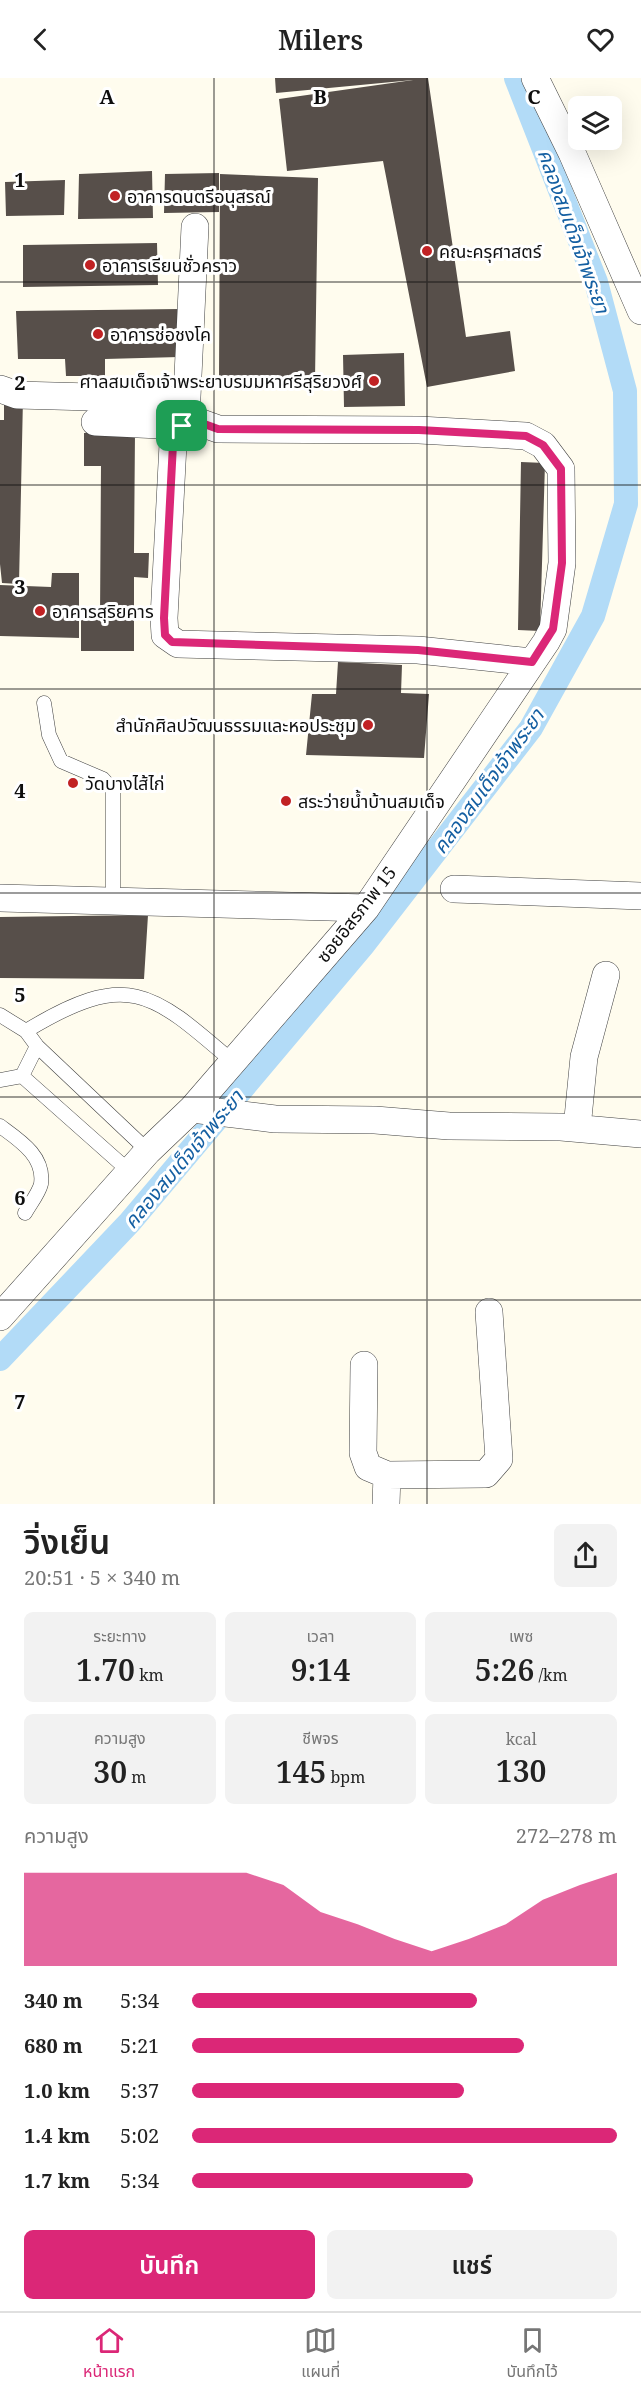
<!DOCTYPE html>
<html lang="th">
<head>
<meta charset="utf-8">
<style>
  body { margin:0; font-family:"Noto Serif","Noto Sans Thai",serif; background:#f2f2f2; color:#222; height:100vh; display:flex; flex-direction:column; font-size:22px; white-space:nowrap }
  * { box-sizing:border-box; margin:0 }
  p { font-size:20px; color:#767676 }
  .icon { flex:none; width:33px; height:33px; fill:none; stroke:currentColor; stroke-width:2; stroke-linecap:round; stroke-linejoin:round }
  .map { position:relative; height:1426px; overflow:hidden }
  .drawer { display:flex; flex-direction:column; background:#fff; flex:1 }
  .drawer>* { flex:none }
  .controls { position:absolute; left:568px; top:18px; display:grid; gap:12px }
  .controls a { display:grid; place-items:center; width:54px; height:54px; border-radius:9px; background:#fff; box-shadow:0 6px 24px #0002; font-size:30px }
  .pin { position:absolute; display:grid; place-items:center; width:51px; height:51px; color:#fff; margin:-26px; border-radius:12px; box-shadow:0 3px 9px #0006 }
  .round { display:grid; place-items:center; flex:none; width:63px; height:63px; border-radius:9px; background:#f2f2f2 }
  .overview { display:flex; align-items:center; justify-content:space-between; height:102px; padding:0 24px }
  h1 { font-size:33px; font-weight:600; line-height:45px }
  .figures { display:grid; grid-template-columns:repeat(3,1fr); gap:9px; height:102px; padding:6px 24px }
  .figures div { display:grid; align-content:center; border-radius:9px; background:#f2f2f2; text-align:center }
  .figures b { font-size:30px; font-weight:600 }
  .figures small { font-size:16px; font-weight:400 }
  .figures p { font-size:16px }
  .chart { height:168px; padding:12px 24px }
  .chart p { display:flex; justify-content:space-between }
  .chart svg { width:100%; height:108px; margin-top:6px; fill:#db2777; opacity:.7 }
  .cta { display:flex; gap:12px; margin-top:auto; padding:12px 24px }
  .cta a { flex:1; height:69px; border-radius:9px; background:#db2777; color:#fff; font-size:24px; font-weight:600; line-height:69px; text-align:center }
  .cta a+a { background:#f2f2f2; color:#222 }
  ul { padding:0 24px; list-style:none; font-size:20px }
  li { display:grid; grid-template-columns:96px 72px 1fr; align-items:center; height:45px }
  li i { height:15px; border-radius:8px; background:#db2777 }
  header { display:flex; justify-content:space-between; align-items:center; height:78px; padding:0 24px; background:#fff; font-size:27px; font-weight:600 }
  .tab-bar { display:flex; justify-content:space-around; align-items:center; height:84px; border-top:2px solid #e0e0e0; background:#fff; font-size:16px; color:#767676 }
  .tab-bar a { display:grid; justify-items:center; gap:3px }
  .tab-bar .active { color:#db2777 }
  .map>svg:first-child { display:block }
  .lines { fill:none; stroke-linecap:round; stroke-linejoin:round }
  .canal { stroke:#b2dbf7; stroke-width:24 }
  .building { fill:#574f4a }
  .lane-casing { stroke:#414141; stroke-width:15 }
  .street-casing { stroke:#414141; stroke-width:28 }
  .lane { stroke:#fff; stroke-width:14 }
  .street { stroke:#fff; stroke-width:27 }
  .route-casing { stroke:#fff; stroke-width:12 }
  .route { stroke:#db2777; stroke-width:8 }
  .grid { fill:none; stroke:#0e0e0e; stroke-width:1.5; stroke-opacity:0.55 }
  .poi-dot { fill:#c12224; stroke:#fff; stroke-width:2 }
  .labels { text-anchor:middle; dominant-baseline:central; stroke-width:6; stroke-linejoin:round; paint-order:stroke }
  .poi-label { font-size:18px; fill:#0e0e0e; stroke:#fff; text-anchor:start }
  .street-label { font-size:18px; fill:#0e0e0e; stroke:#fff }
  .water-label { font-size:20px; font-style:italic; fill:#145fa2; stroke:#fff }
  .grid-label { font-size:20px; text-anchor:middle; font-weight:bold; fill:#0e0e0e; stroke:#fff; stroke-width:6; stroke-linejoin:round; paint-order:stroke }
</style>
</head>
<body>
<header><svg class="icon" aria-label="back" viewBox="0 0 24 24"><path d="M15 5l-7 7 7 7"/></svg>Milers<svg class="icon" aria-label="heart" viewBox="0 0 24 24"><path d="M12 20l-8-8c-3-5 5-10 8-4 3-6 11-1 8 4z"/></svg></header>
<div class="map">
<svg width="641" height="1426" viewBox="0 0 641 1426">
  <rect width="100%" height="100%" fill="#fffcee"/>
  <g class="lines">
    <path class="canal" d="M0 1281 130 1144 364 866 531 650 593 538 626 426 625 313 596 204 516 0"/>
  </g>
  <path class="building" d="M275 0H428L466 259 510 253 515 293 427 309 383 83 287 93 279 21 413 2 276 15Z
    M152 93 153 140 78 141 79 96Z
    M219 95V134L164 135 165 96Z
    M220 96 318 100 315 302 219 301Z
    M65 102 64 137 6 138 5 104Z
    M157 165 158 207 23 209V167Z
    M180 231 179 279 105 281V298H66L65 281H18L16 233Z
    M404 275 405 328 344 329 343 277Z
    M4 320H23L19 506 2 505 0 486V342H4Z
    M135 354 134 475H149L148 500 134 499V573H81V542L100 541 101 388H84V355Z
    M521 384 545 385 540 553 518 552Z
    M52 495H79V560L0 558V507L51 509Z
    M338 584 402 587 401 615 429 616 424 680 306 677 312 616H336Z
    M148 837 144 901 0 900V839Z"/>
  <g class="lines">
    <g class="lane-casing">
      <path id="lane" d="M44 625 49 657 61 683 103 701 113 712V822
        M0 937 26 953 37 968 148 1073
        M26 953C127 892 150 912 232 983
        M22 998 37 968
        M0 1002 22 998 129 1093
        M0 1048C19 1062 45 1078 41 1106 39 1115 30 1126 25 1135"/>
    </g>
    <g class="street-casing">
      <path id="street" d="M535 0 572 75 641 233
        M195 149 186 340 173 366 164 540 165 557 178 566 418 572 532 584
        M0 311 17 317 166 321 187 329 196 343 218 351 419 352 526 358 543 367 561 391 562 485 553 551 546 564 366 830 192 1031 148 1073 0 1239
        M95 344 182 348
        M454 811 641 818
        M0 820 366 830
        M192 1031 275 1041 375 1042 449 1048 561 1049 641 1056
        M577 1050 584 979 606 897
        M364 1287 363 1375 368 1389 387 1397 486 1396 499 1381 489 1234
        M386 1426 387 1397"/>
    </g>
    <use href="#lane" class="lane"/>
    <use href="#street" class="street"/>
  </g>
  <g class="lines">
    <g class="route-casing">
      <path id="route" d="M187 329 196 343 218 351 419 352 526 358 543 367 561 391 562 485 553 551 532 584 418 572 172 564 165 557 164 540 173 366 186 340Z"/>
    </g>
    <use href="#route" class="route"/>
  </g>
  <path class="grid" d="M214 0V1426M427 0V1426M0 204H641M0 407H641M0 611H641M0 815H641M0 1019H641M0 1222H641"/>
  <g class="poi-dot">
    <circle cx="115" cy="118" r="6"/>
    <circle cx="427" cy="173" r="6"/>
    <circle cx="90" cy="187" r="6"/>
    <circle cx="98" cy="256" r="6"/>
    <circle cx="374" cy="303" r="6"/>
    <circle cx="40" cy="533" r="6"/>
    <circle cx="368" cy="647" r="6"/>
    <circle cx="73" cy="705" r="6"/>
    <circle cx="286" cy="723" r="6"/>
  </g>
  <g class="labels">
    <g class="poi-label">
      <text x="127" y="118">อาคารดนตรีอนุสรณ์</text>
      <text x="439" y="173">คณะครุศาสตร์</text>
      <text x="102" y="187">อาคารเรียนชั่วคราว</text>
      <text x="110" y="256">อาคารช่อชงโค</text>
      <text x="362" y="303" text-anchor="end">ศาลสมเด็จเจ้าพระยาบรมมหาศรีสุริยวงศ์</text>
      <text x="52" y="533">อาคารสุริยคาร</text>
      <text x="356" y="647" text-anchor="end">สำนักศิลปวัฒนธรรมและหอประชุม</text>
      <text x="85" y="705">วัดบางไส้ไก่</text>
      <text x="298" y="723">สระว่ายน้ำบ้านสมเด็จ</text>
    </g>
    <g class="street-label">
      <text transform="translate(356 836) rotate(-52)">ซอยอิสรภาพ 15</text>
    </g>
    <g class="water-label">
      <text transform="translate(574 153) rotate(70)">คลองสมเด็จเจ้าพระยา</text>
      <text transform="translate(488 703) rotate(-54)">คลองสมเด็จเจ้าพระยา</text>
      <text transform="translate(183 1081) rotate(-50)">คลองสมเด็จเจ้าพระยา</text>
    </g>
  </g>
  <g class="grid-label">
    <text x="107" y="26">A</text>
    <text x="320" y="26">B</text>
    <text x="534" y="26">C</text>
    <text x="20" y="109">1</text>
    <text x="20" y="312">2</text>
    <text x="20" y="516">3</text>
    <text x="20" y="720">4</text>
    <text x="20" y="924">5</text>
    <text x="20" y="1127">6</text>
    <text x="20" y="1331">7</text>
  </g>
</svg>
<div class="controls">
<a><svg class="icon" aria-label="layers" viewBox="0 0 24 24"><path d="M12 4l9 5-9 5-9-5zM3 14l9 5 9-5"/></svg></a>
</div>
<div class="pin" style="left:182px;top:348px;background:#1e9e55"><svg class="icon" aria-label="arrive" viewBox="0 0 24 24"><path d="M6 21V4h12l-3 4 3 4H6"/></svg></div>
</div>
<section class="drawer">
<div class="overview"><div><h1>วิ่งเย็น</h1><p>20:51 · 5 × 340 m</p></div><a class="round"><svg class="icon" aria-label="share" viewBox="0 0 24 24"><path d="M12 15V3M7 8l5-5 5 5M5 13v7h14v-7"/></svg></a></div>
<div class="figures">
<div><p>ระยะทาง</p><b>1.70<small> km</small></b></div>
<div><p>เวลา</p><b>9:14</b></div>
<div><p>เพซ</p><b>5:26<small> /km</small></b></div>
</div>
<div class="figures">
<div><p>ความสูง</p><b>30<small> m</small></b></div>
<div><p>ชีพจร</p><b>145<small> bpm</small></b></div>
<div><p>kcal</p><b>130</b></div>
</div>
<div class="chart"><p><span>ความสูง</span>272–278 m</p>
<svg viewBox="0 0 160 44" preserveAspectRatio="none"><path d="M0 44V6L10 6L20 6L30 6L40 6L50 6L60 6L70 11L80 22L90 27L100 33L110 38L120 33L130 27L140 17L150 11L160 6V44z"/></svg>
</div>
<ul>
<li><b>340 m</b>5:34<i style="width:67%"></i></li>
<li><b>680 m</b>5:21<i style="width:78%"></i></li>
<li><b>1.0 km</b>5:37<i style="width:64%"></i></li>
<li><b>1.4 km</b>5:02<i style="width:100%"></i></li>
<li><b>1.7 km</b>5:34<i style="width:66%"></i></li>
</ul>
<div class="cta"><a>บันทึก</a><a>แชร์</a></div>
</section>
<nav class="tab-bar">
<a class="active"><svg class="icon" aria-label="home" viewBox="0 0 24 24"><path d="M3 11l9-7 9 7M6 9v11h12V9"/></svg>หน้าแรก</a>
<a><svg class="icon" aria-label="map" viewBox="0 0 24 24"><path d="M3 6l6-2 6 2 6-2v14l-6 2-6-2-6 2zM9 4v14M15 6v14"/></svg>แผนที่</a>
<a><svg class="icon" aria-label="saved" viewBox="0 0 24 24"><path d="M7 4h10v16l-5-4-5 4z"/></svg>บันทึกไว้</a>
</nav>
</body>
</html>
